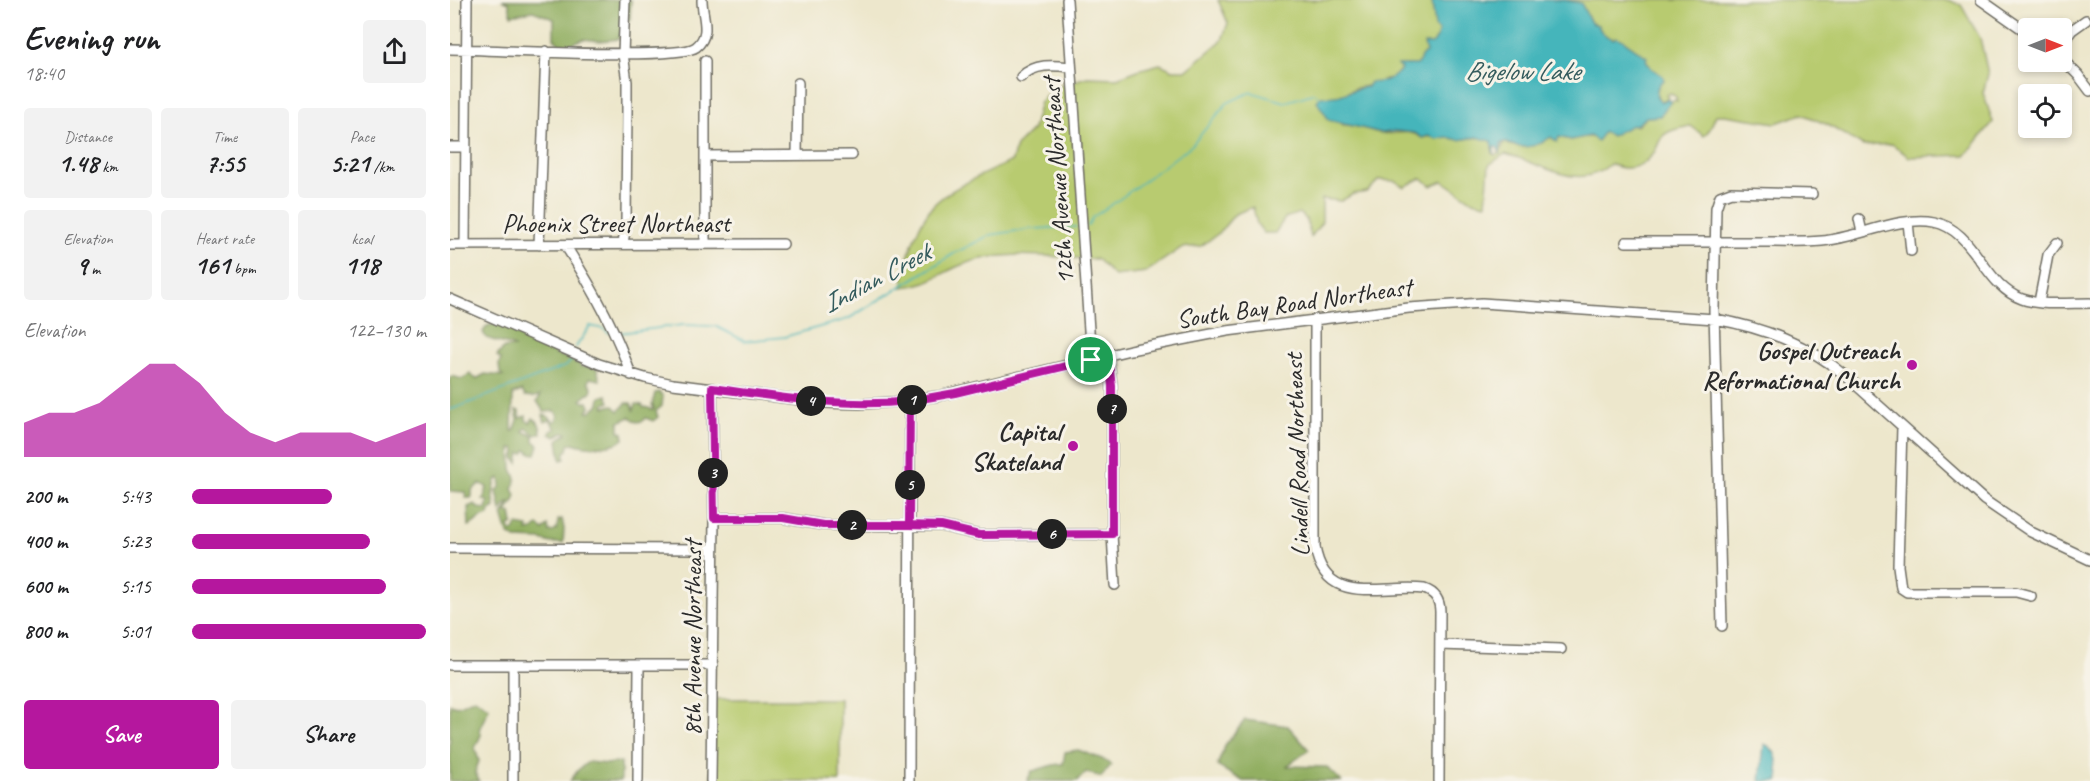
<!DOCTYPE html>
<html lang="en">
<head>
<meta charset="utf-8">
<style>
  body { margin:0; font-family:Caveat,sans-serif; background:#f2f2f2; color:#202124; height:100vh; display:flex; flex-direction:column; font-size:22px; white-space:nowrap }
  * { box-sizing:border-box; margin:0 }
  p { font-size:20px; color:#757577 }
  .icon { flex:none; width:33px; height:33px; fill:none; stroke:currentColor; stroke-width:2; stroke-linecap:round; stroke-linejoin:round }
  .map { position:relative; flex:1; overflow:hidden }
  .side { display:flex; flex-direction:column; background:#fff; width:450px }
  .side>* { flex:none }
  .needle { width:39px; rotate:90deg }
  .fabs { position:absolute; left:1568px; top:18px; display:grid; gap:12px }
  .fabs a { display:grid; place-items:center; width:54px; height:54px; border-radius:6px; background:#fff; box-shadow:0 3px 9px #0003; font-size:30px }
  .pin { position:absolute; display:grid; place-items:center; width:51px; height:51px; color:#fff; margin:-26px; border:3px solid #fff; border-radius:50%; box-shadow:0 2px 6px #0007 }
  .km { position:absolute; width:30px; height:30px; margin:-15px; border-radius:50%; background:#222; color:#fff; font-size:16px; line-height:30px; text-align:center }
  .round { display:grid; place-items:center; flex:none; width:63px; height:63px; border-radius:6px; background:#f2f2f2 }
  .summary { display:flex; align-items:center; justify-content:space-between; height:102px; padding:0 24px }
  h1 { font-size:33px; font-weight:700; line-height:45px }
  .metrics { display:grid; grid-template-columns:repeat(3,1fr); gap:9px; height:102px; padding:6px 24px }
  .metrics div { display:grid; align-content:center; border-radius:6px; background:#f2f2f2; text-align:center }
  .metrics b { font-size:26px; font-weight:700 }
  .metrics small { font-size:16px; font-weight:400 }
  .metrics p { font-size:16px }
  .chart { height:168px; padding:12px 24px }
  .chart p { display:flex; justify-content:space-between }
  .chart svg { width:100%; height:108px; margin-top:6px; fill:#b5179e; opacity:.7 }
  .button { display:flex; gap:12px; margin-top:auto; padding:12px 24px }
  .button a { flex:1; height:69px; border-radius:6px; background:#b5179e; color:#fff; font-size:24px; font-weight:700; line-height:69px; text-align:center }
  .button a+a { background:#f2f2f2; color:#202124 }
  ul { padding:0 24px; list-style:none; font-size:20px }
  li { display:grid; grid-template-columns:96px 72px 1fr; align-items:center; height:45px }
  li i { height:15px; border-radius:8px; background:#b5179e }
  main { display:flex; flex:1; min-height:0 }
  .map>svg:first-child { display:block }
  .green { fill:#b8cb6f; stroke:#727b4d; stroke-width:1.5 }
  .forest { fill:#92af62; stroke:#5e6d46; stroke-width:1.5 }
  .water { fill:#45b5bb; stroke:#387073; stroke-width:1.5 }
  .lines { fill:none; stroke-linecap:round; stroke-linejoin:round }
  .stream { stroke:#45b5bb; stroke-width:1.5 }
  .minor-casing { stroke:#6f6d63; stroke-width:12 }
  .minor { stroke:#fff; stroke-width:9 }
  .route-casing { stroke:#fff; stroke-width:12 }
  .route { stroke:#b5179e; stroke-width:8 }
  .poi-dot { fill:#b5179e; stroke:#f7f3e8; stroke-width:2 }
  .labels { text-anchor:middle; dominant-baseline:central; stroke-width:6; stroke-linejoin:round; paint-order:stroke }
  .street-label { font-size:26px; fill:#2b2b2b; stroke:#f7f3e8 }
  .poi-label { font-size:26px; font-weight:bold; fill:#2b2b2b; stroke:#f7f3e8; text-anchor:end }
  .water-label { font-size:27px; font-style:italic; fill:#345b5d; stroke:#f7f3e8 }
</style>
</head>
<body>
<main>
<section class="side">
<div class="summary"><div><h1>Evening run</h1><p>18:40</p></div><a class="round"><svg class="icon" aria-label="share" viewBox="0 0 24 24"><path d="M12 15V3M7 8l5-5 5 5M5 13v7h14v-7"/></svg></a></div>
<div class="metrics">
<div><p>Distance</p><b>1.48<small> km</small></b></div>
<div><p>Time</p><b>7:55</b></div>
<div><p>Pace</p><b>5:21<small> /km</small></b></div>
</div>
<div class="metrics">
<div><p>Elevation</p><b>9<small> m</small></b></div>
<div><p>Heart rate</p><b>161<small> bpm</small></b></div>
<div><p>kcal</p><b>118</b></div>
</div>
<div class="chart"><p><span>Elevation</span>122–130 m</p>
<svg viewBox="0 0 160 44" preserveAspectRatio="none"><path d="M0 44V30L10 26L20 26L30 22L40 14L50 6L60 6L70 14L80 26L90 34L100 38L110 34L120 34L130 34L140 38L150 34L160 30V44z"/></svg>
</div>
<ul>
<li><b>200 m</b>5:43<i style="width:60%"></i></li>
<li><b>400 m</b>5:23<i style="width:76%"></i></li>
<li><b>600 m</b>5:15<i style="width:83%"></i></li>
<li><b>800 m</b>5:01<i style="width:100%"></i></li>
</ul>
<div class="button"><a>Save</a><a>Share</a></div>
</section>
<div class="map">
<svg width="1640" height="781" viewBox="0 0 1640 781">
  <rect width="100%" height="100%" fill="#f7f3e8"/>
  <filter id="ink" filterUnits="userSpaceOnUse"><feTurbulence type="fractalNoise" baseFrequency=".0167" numOctaves="2"/><feDisplacementMap in="SourceGraphic" scale="12" xChannelSelector="R" yChannelSelector="G"/><feConvolveMatrix kernelMatrix="1 2 1 2 8 2 1 2 1" color-interpolation-filters="sRGB"/></filter>
  <filter id="wash" filterUnits="userSpaceOnUse"><feTurbulence type="fractalNoise" baseFrequency=".008" numOctaves="4" result="noise"/><feDisplacementMap in="SourceGraphic" scale="24" xChannelSelector="R" yChannelSelector="G"/><feGaussianBlur stdDeviation="1.35" result="paint"/><feColorMatrix in="noise" values="0 0 0 0 0 0 0 0 0 0 0 0 0 0 0 0 0 1.4 0 .05"/><feComposite in="paint" operator="in"/></filter>
  <g filter="url(#wash)">
    <rect width="100%" height="100%" fill="#ede7cc"/>
    <path class="green" d="M768 0H982L985 26 989 31 985 41 969 63 967 65H949L951 69 943 78 935 79 927 84 906 88 886 98 872 96 893 125C906 125 918 130 930 133 945 136 956 127 972 138 984 133 998 140 1011 139 1024 139 1027 135 1041 140L1043 154 1045 155 1050 153 1054 142C1071 151 1086 147 1101 137L1106 141 1109 137 1121 140 1133 137H1149L1154 132 1161 136 1182 124 1187 126 1196 117C1216 118 1210 105 1225 100L1227 101 1226 97 1220 93 1217 95 1219 97 1211 102C1203 94 1208 85 1213 77L1201 68 1196 60V57L1171 39 1159 38 1149 29 1148 25 1141 23C1136 9 1127 4 1113 0H1498L1511 5 1530 38 1538 74 1533 93 1543 122 1516 155 1459 157 1442 144 1413 146 1378 125 1352 114 1326 123 1275 115H1266L1260 129 1254 136 1241 126C1232 128 1221 129 1214 135 1209 139 1208 146 1205 151 1194 168 1177 172 1160 164 1129 194 1089 161 1055 154L1039 165 1036 204 1023 201 993 181 981 186 972 178 954 187 945 181 929 180 917 192 903 194 891 201 872 199V222L861 237 856 219 849 213 835 218 825 233H814L807 224 803 207 785 214 769 233 751 246 731 248 696 272 664 276 647 259C604 258 558 249 517 263 492 271 481 285 452 287 456 259 464 231 481 208 493 191 542 170 562 161L566 146 583 129 590 102 605 87 637 77 667 78 688 70 710 64 723 70H737L772 40 778 23Z
      M265 699H390V781H261Z"/>
    <path class="forest" d="M52 0H181L180 19 171 31 169 39 150 41 133 39 119 45 110 44 104 38V19L83 11 61 15 59 3Z
      M49 322C63 328 64 339 82 339L86 345 101 349 106 355 120 358 125 363H129L131 367H142L147 369 150 380 140 378 138 382 142 387 141 392 131 400 134 402H138L140 407 137 412H140L149 404 150 397 157 395 160 402 154 404 155 407 163 405 169 411 176 403H181L184 410 186 404 192 405 194 408 196 407 203 410 204 408 202 405 205 393 209 392 213 396 212 406 206 411 208 417 203 421 196 418 193 421 187 422 180 417 169 422V431L173 433 174 439C163 448 136 448 123 443L119 445 118 450 115 452V459L111 460 108 440 117 433 113 432 106 437 100 434 101 431 106 429 100 420 95 422 93 415H96L105 422 108 416 105 411 94 412 87 401 91 395 85 397 75 396 72 391 63 394 62 431H64L68 420 66 410 69 411 70 418 76 416V420L80 423 83 418C90 422 90 426 91 433L85 435 76 428 73 431 84 436V441L89 445 86 454 79 453V451L76 450 74 454 70 453 68 463 64 458 66 452 64 448 61 449 62 469 66 478 63 489 66 495 64 501 56 513H61L63 524 59 526 60 530 63 532 67 525 78 527 77 531 83 530 88 525 93 530 98 526 99 532H103L107 529 108 520 112 519 114 529 113 543H101L91 540 66 539 58 534 52 515 60 502 56 504 51 511 47 491 51 486 50 478 46 480 43 494 45 507 40 510 39 515C27 517 25 524 19 526L18 507 25 504 28 508 36 509 38 501 33 500 37 488 34 485 29 484 22 491V496L21 498H16L15 492 0 491V377L2 376 12 379 20 374 26 379 35 374 53 376 50 373 49 364 51 359 47 356 54 348 65 347 36 338 33 332 37 326Z
      M25 698 39 708 29 730 31 735 25 748 29 761 25 772 29 781H0V704L7 706Z
      M795 720 838 726 859 750 837 766 877 767 891 781H793L767 766 776 744Z
      M628 750 652 759 661 765 651 777 636 772 627 781H577L582 771C592 769 603 763 613 764L615 752Z
      M138 762 157 764 171 762V781H120L128 770Z"/>
    <path class="water" d="M982 0H1113L1131 3 1141 23 1148 25C1150 32 1157 38 1164 39L1166 37 1171 39 1197 57 1196 60 1201 68 1213 76 1214 80C1208 83 1205 92 1207 98L1211 102 1217 99 1221 101 1210 116 1196 117 1187 124 1182 125 1161 136 1154 132 1147 141 1140 136 1121 140 1109 137 1107 142 1101 137C1085 148 1071 150 1054 142L1051 144 1050 153 1047 147H1044V154L1041 141 1027 137 1008 140 997 137 987 139 978 136 972 138 965 133 946 131 932 133 878 120C876 112 870 109 867 101L872 96C893 99 898 89 917 87L920 82C930 84 946 78 951 69L948 65H967L969 63 971 56 976 53 974 44H982L985 41 989 31 985 27Z
      M1314 744C1329 749 1328 767 1329 781H1310Z"/>
    <g class="lines">
      <path class="stream" d="M638 226 643 217 667 201 742 145 777 103 801 92 835 102 865 93 870 98
        M169 333 233 325 265 326 295 341 334 337 398 319 505 253 540 235 580 229 626 227
        M126 347 140 326 154 329 159 333
        M0 410 116 366 122 360"/>
    </g>
  </g>
  <g filter="url(#ink)">
    <g class="lines">
      <g class="minor-casing">
        <path id="minor" d="M617 0 641 360
          M1531 0 1578 33
          M1611 45 1622 30 1636 20
          M0 49C36 49 229 61 246 47 262 34 252 17 252 0
          M1611 58 1628 75 1640 91
          M255 61V243
          M571 77C585 63 603 65 621 67
          M0 147H16
          M347 155 348 83
          M255 156 402 155
          M1409 219 1412 232
          M1458 222 1461 251
          M1176 242C1220 242 1264 242 1308 242 1329 242 1351 243 1372 241 1407 238 1451 215 1484 222 1525 230 1534 286 1572 299 1592 306 1618 303 1640 303
          M173 244 176 223 177 109V82L173 54 175 0
          M0 245 333 244
          M15 245 17 0
          M89 245 96 51
          M115 245C141 285 166 330 181 375
          M0 299 149 364 195 378 223 384 375 403 410 404 444 402 489 396 680 350 777 331 959 308 1032 303 1265 319C1311 327 1360 345 1396 376L1534 500 1581 532 1640 560
          M1589 302 1598 255 1607 243
          M865 319V547C875 608 931 584 974 589 986 593 990 601 990 612L989 781
          M658 355 662 386V534L665 585
          M1452 427 1448 566 1451 588 1457 592H1566L1581 596
          M264 518H333L373 525 491 526 529 535 662 534
          M0 548 262 549
          M1272 626 1264 310 1266 208 1270 196 1281 192 1362 194
          M990 645 1111 649
          M0 665H263
          M63 781V665
          M188 781 189 665
          M261 781 264 518 262 388
          M459 781 460 401"/>
      </g>
      <use href="#minor" class="minor"/>
    </g>
  </g>
  <g class="lines" filter="url(#ink)">
    <g class="route-casing">
      <path id="route" d="M641 360 505 393 460 401 459 525H373L333 518H264L262 388C328 397 393 408 460 401L459 525 491 526 529 535 662 534V386L658 356 641 360"/>
    </g>
    <use href="#route" class="route"/>
  </g>
  <g class="poi-dot">
    <circle cx="1462" cy="365" r="6"/>
    <circle cx="623" cy="446" r="6"/>
  </g>
  <g class="labels">
    <g class="street-label">
      <text transform="translate(608 181) rotate(-94)">12th Avenue Northeast</text>
      <text x="166" y="223">Phoenix Street Northeast</text>
      <text transform="translate(844 303) rotate(-8)">South Bay Road Northeast</text>
      <text transform="translate(847 455) rotate(-92)">Lindell Road Northeast</text>
      <text transform="translate(242 638) rotate(-90)">8th Avenue Northeast</text>
    </g>
    <g class="poi-label">
      <text x="1450" y="350">Gospel Outreach<tspan x="1450" dy="30">Reformational Church</tspan></text>
      <text x="611" y="431">Capital<tspan x="611" dy="30">Skateland</tspan></text>
    </g>
    <g class="water-label">
      <text x="1072" y="71">Bigelow Lake</text>
      <text transform="translate(426 278) rotate(-28)">Indian Creek</text>
    </g>
  </g>
</svg>
<div class="fabs">
<a><svg class="needle" viewBox="-14 -14 28 28"><path d="M0-13l5 13h-10z" fill="#e53935"/><path d="M0 13l5-13h-10z" fill="#757577"/></svg></a>
<a><svg class="icon" aria-label="locate" viewBox="0 0 24 24"><circle cx="12" cy="12" r="6"/><path d="M12 2v4M12 18v4M2 12h4M18 12h4"/></svg></a>
</div>
<div class="pin" style="left:641px;top:360px;background:#1e9e55"><svg class="icon" aria-label="arrive" viewBox="0 0 24 24"><path d="M6 21V4h12l-3 4 3 4H6"/></svg></div>
<b class="km" style="left:462px;top:400px">1</b>
<b class="km" style="left:402px;top:525px">2</b>
<b class="km" style="left:263px;top:473px">3</b>
<b class="km" style="left:361px;top:401px">4</b>
<b class="km" style="left:460px;top:485px">5</b>
<b class="km" style="left:602px;top:534px">6</b>
<b class="km" style="left:662px;top:409px">7</b>
</div>
</main>
</body>
</html>
